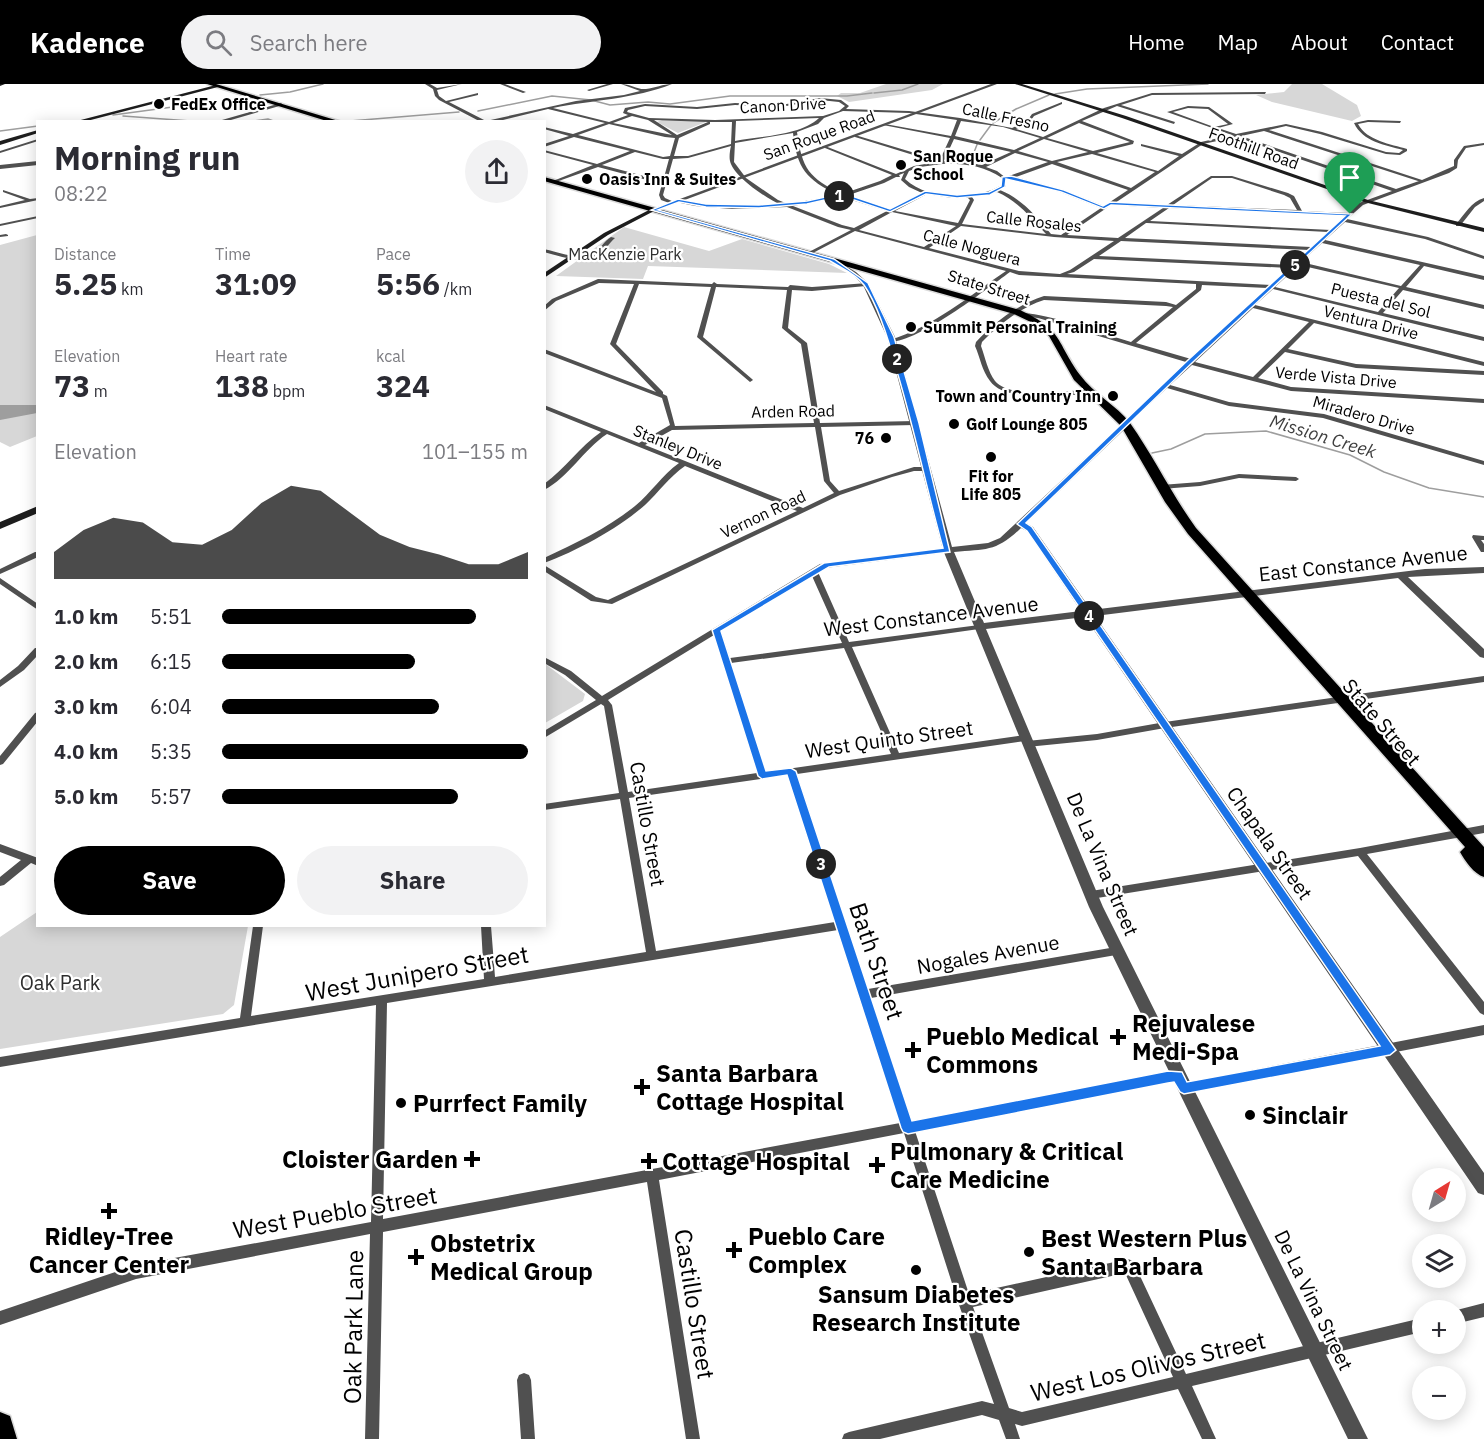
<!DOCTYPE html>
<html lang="en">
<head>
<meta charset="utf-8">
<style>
  body { margin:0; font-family:"IBM Plex Sans",sans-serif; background:#f2f2f3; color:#2b2b33; height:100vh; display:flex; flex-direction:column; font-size:22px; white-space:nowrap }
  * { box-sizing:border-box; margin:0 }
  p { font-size:20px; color:#7c7c81 }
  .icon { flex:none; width:33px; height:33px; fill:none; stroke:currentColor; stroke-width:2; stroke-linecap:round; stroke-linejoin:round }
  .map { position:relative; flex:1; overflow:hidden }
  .details { position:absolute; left:36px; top:36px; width:510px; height:807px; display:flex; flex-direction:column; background:#fff; border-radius:0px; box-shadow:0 3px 15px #0003 }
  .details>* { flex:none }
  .needle { width:39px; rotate:37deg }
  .controls { position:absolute; left:1412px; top:1084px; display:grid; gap:12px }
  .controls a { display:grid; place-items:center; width:54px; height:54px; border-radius:50%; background:#fff; box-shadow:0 3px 15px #0003; font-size:30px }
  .pin { position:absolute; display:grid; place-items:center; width:51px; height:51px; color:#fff; margin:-62px -26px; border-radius:50% 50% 50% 0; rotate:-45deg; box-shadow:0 0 6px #0007 }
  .pin .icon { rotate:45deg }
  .km { position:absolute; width:30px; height:30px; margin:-15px; border-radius:50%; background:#222; color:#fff; font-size:16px; line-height:30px; text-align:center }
  .round { display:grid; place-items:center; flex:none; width:63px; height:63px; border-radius:32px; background:#f2f2f3 }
  .summary { display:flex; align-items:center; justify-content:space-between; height:102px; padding:0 18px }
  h1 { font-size:33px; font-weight:700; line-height:45px }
  .figures { display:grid; grid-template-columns:repeat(3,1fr); gap:9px; height:102px; padding:6px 18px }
  .figures div { display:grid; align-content:center }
  .figures b { font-size:30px; font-weight:700 }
  .figures small { font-size:16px; font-weight:400 }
  .figures p { font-size:16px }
  .chart { height:168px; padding:12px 18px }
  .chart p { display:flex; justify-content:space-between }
  .chart svg { width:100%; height:108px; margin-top:6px; fill:#000; opacity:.7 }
  .cta { display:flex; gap:12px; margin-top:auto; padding:12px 18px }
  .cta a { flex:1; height:69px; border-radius:36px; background:#000; color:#fff; font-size:24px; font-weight:700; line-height:69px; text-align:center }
  .cta a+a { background:#f2f2f3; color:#2b2b33 }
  ul { padding:0 18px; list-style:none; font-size:20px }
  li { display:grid; grid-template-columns:96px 72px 1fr; align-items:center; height:45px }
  li i { height:15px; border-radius:8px; background:#000 }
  header { display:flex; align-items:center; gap:36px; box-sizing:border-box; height:84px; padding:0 30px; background:#000; color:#fff }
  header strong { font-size:28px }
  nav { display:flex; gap:33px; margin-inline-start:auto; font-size:21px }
  .search { width:420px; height:54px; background:#f2f2f3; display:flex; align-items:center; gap:15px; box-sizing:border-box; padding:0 21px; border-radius:33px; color:#7c7c81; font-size:22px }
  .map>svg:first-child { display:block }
  .green { fill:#d7d7d7 }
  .water { fill:#9e9e9e }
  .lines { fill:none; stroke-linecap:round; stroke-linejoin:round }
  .stream { stroke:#9e9e9e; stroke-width:1.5 }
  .primary-casing { stroke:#dbdbdb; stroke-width:3 }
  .motorway-casing { stroke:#dbdbdb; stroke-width:3 }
  .minor { fill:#505050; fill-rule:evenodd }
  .tertiary { fill:#505050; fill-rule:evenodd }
  .secondary { fill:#1d1d1d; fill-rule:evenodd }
  .primary { fill:#000; fill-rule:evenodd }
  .motorway { fill:#000; fill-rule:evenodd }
  .route { fill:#1a73e8; stroke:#fff; stroke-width:1.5; fill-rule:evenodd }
  .poi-dot { fill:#000; stroke:#fff; stroke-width:2 }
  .labels { text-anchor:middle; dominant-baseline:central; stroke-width:4.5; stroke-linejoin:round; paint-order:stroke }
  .far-poi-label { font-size:16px; font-weight:bold; fill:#000; stroke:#fff; text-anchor:start }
  .far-street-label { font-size:16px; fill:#000; stroke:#fff }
  .far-park-label { font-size:16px; fill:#2e2e2e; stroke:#fff }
  .far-water-label { font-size:18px; font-style:italic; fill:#3f3f3f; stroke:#fff }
  .street-label { font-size:20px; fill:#000; stroke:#fff }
  .park-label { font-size:20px; fill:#2e2e2e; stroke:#fff }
  .near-street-label { font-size:24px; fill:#000; stroke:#fff }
  .near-poi-label { font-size:24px; font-weight:bold; fill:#000; stroke:#fff; text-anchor:start }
</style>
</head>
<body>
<header>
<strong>Kadence</strong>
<div class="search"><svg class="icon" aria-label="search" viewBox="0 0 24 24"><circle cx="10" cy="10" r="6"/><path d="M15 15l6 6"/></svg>Search here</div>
<nav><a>Home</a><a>Map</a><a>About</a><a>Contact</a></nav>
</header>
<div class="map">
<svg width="1484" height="1355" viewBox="0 0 1484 1355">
  <rect width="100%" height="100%" fill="#fff"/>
  <path class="green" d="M886 0H943L932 6 849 18 837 12 841 9H860Z
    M1292 0H1322L1357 21 1361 32 1352 37 1272 18 1256 11 1284 8Z
    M662 36 705 37 706 38 678 49 657 38Z
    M624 143 709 167 742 155 829 180 847 189 648 182 643 195 556 192Z
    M37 151V352L10 363 0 358V161Z
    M544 579 585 610 583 617 545 639Z
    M37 828 38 842H248L234 921 223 930 0 965V853Z"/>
  <path class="water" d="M0 321H37V329L0 336Z"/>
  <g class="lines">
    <path class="stream" d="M874 9 902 6 918 0
      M1055 10 1087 5 1208 0
      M260 11 290 8 323 0
      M478 27 552 12 591 16 610 21 648 18 670 20 730 12H847L872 9
      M113 31 210 18
      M123 32 204 38
      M350 37 459 28
      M246 38 268 35 276 38
      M993 39 1016 25 1049 11
      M0 47 38 42
      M980 56 991 41
      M973 71 978 58
      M1152 369 1171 365 1205 350 1266 347 1350 371 1384 388 1429 404 1484 413"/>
    <g class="primary-casing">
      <path id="primary" d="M207 0H216L342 38H330Z
        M544 93 1020 226C1064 247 1055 256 1080 291 1094 310 1116 321 1130 339 1154 373 1172 411 1196 444L1484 763V793C1474 790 1465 777 1460 768L1465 763 1188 450 1165 418 1121 342 1074 296 1049 252 1037 241 1014 230 544 97Z"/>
    </g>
    <g class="motorway-casing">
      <path id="motorway" d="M0 1328 10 1332 17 1355H0Z"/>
    </g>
    <path class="minor" d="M425 0H430L437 4 462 0 437 6 439 12 446 17 478 9V11L449 18 486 37 576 17 624 11 640 7 621 0C630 0 638 6 646 5 655 4 663 0 672 0 635 15 592 16 553 24L609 38 628 31 623 29 625 24 645 20 697 23 735 19 781 21 820 14 841 16 849 22 846 25 909 27 960 34 1012 44 1027 37 1032 30 1062 18V20L1034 32 1029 39 1016 45 1043 53 1104 24 1152 9 1266 8 1265 10 1152 11 1121 21 1175 38 1174 40 1117 22 1082 37 1134 57 1133 60 1097 69 1158 87 1179 72 1141 62V60L1182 70 1201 58 1232 51 1167 28 1188 22 1209 23 1233 40 1218 44 1236 50 1286 40 1322 48 1386 68 1399 69 1403 66C1385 61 1363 58 1354 39L1368 36 1401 37 1400 39 1368 38 1358 40C1367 57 1391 60 1407 65V67L1400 71 1386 70 1320 50 1286 42 1269 46 1422 96 1454 82V76L1464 62 1484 59V61L1466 64 1458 76 1457 84 1449 89 1363 121 1347 135 1428 153 1484 172V175L1425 155 1345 138 1325 156 1484 192V196L1424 182 1406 203 1484 221V225L1403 206 1383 229 1484 253V257L1273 205 1255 221 1484 278V282L1314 239 1288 265 1356 280 1484 287V291L1356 284 1285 268 1258 294 1291 303 1484 315V319L1291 307 1192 281 1170 301 1229 318 1324 330 1484 377V381L1323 334 1229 322 1167 304 1127 341H1123V339L1187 279 1186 278 1038 234 1021 232 1018 230C1033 224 1111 252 1131 258L1173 223 1166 222 1044 216C1021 223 999 241 982 258L981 262C985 273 988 288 995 297 1011 316 1068 306 1091 306L1094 308 1091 310C1066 310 1006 320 990 297 982 287 980 273 975 262L976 258C994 238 1019 220 1044 212L1166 218 1176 221 1196 205V200L1019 191 1010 188C984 207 920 257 890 258V256C933 243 969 212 1006 187L855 147 809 171 807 170V169L851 146 838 143 787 123 732 125 695 122 676 118 678 116C712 123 746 124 781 121 767 115 733 92 730 77 729 73 730 66 731 62L688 74 673 75 663 111 665 114 674 118 672 120 661 116 659 111 662 100 598 83 553 99V97L593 81 544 68V66L597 80 630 67 574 53 544 63V60L569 52 544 45V43L573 50 605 39 548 25 495 38H481L439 16 435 12 433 5ZM820 16 839 18 845 22 839 27 823 32 715 36 649 34 627 28 628 26 645 22 697 25 735 21 781 23ZM1188 24 1208 25 1228 40 1214 43 1173 28ZM843 27 909 29 957 36 951 52 885 40 883 41 950 54 939 78 938 76 855 51V53L936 78 914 82 896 90 825 62V64L892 91 880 97 842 110C809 94 802 85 797 48L818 40 824 34ZM632 32 648 36 672 51 613 39ZM819 34C800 52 760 52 735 57L736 37ZM654 36 708 38 677 51ZM961 37 1003 43 1040 54 1014 66 955 52ZM710 38H732L731 60 688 72H674L679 54 710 40ZM1079 39 1130 58 1093 67 1047 54ZM609 40 665 53 675 54 670 72 663 73 578 51ZM1264 47 1418 97H1419L1396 105 1241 52ZM793 49C797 85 806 95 838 111L788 120 778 116 746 94 734 78 735 59ZM1236 53 1392 107 1359 119 1349 129 1302 127 1294 112 1288 109 1232 92H1211L1167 121 1115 119 1203 60ZM954 55 1011 68 982 81 964 78 944 77ZM1044 55 1088 68 1052 77 1018 67ZM635 68 663 75H669L663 97 602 81ZM1015 69 1048 78 1009 92V94L1060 108 1101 124 1061 151 1051 150C1036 132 1022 115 1000 106L1006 102V94L997 87 986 83ZM1092 70 1155 88 1131 104 1057 78ZM942 80C964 79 984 82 1002 94V101C974 117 929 117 905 95L909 87 920 83ZM1052 80 1128 106 1104 122 1064 106 1016 93ZM904 89 901 96 909 103 922 109 890 125 846 112 884 99 896 93H900L899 91ZM1212 94H1232L1284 111 1290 114 1297 126 1173 121ZM997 108C1018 117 1030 133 1046 150L962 140 974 116 972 113ZM927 110 952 114H968L970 116 958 139 895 127ZM842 113 887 127 854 144 842 141 793 122ZM1111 121 1163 124 1118 154 1067 151ZM1169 124 1346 131 1331 146 1150 137ZM892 128 951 141 956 142 924 163 859 146ZM1146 139H1147L1328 148 1311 163 1125 154ZM961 142 1054 153 1114 157 1070 186 1060 190 1019 187 929 164ZM1121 157 1309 166 1292 181 1099 172ZM1322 159 1420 181 1401 202 1301 178ZM1094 175 1289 184 1271 201 1067 190 1074 188ZM1299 181 1399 204 1378 228 1275 203ZM1202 201 1267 204 1191 275 1136 259 1201 206ZM1253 224 1309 238 1253 293 1195 278Z
      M500 0H505L526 8 523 9Z
      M607 0H613L589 7 587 6Z
      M38 55V57L0 69V67Z
      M3 106 30 115 38 114V116L0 124V122L25 116 3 108Z
      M1484 114V117L1475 123 1460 142H1456V140C1465 130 1471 118 1484 114Z
      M38 132V134L0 142V140Z
      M6 150 8 151V152L0 153V151Z
      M611 153 615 154C609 159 605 167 598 171 583 181 560 172 544 168V165C557 168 581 177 593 170 600 166 604 157 611 153Z
      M598 195 712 200 714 198 717 200 788 203 790 201 812 203 868 199V201L866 202 812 207 792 206 788 244 807 259 820 339 915 337 918 339 915 341 821 343 830 397 839 407 914 383H926L929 385 926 387H914L892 393 840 411 612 520 591 517 544 487V481L596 513 608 516 797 427 685 382C669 393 659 408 645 421 619 444 577 467 544 479V474C576 459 608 444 635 422 651 409 662 391 679 379L607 350C583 366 569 393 544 406V400C565 385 580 362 601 348L544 325V321L639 359 670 341 662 314 544 269V265L656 308 610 260 634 200 599 199 556 217 544 227V222L552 215ZM639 200 711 203 697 253 750 298 753 296 752 295 703 253 716 203 787 206 782 244 801 260 814 339 675 342 667 312 663 310V308L616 260ZM815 343 824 397 834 409 803 424 645 361 672 346Z
      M1239 390 1296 393 1299 395 1296 397 1239 394 1200 402 1161 405 1158 403 1161 401 1200 398Z
      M1473 451 1484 452V456H1481L1484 460V468H1481L1472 453Z
      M948 464 952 466 951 468 825 484 818 488 849 558 979 541 983 543 979 545 852 563 899 669 1025 651 1029 654 1025 657 797 690 868 905 1116 863 1120 864 1121 867 1120 870 1116 871 871 914 912 1037 1178 987 1182 988 1184 992 1182 996 1178 997 915 1047 969 1210 1128 1175 1133 1177 1186 1290 1422 1234V1248L1192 1302 1216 1355H1202L1178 1305 1022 1342 1015 1340 1020 1355H1006L999 1336 982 1331 880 1355H842L844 1350 849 1348 982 1317 994 1320 958 1218 904 1049 659 1096 700 1355H686L647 1098 383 1148 379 1355H365L370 1150 136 1195 0 1241V1227L136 1181 371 1138 376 921 0 983V973L240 934 253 842H263L251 932 484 895 481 842H491L495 893 646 868 620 715 544 726V720L619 709 604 622 601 620 544 654V647L596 616 565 591 544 579V573L571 587 602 612 820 480ZM812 492 842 559 730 574 721 547ZM714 551 757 689 628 708 612 621 608 616ZM844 564 891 670 766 688 731 579ZM788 691 835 838 656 867 629 714ZM838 846 900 1039 383 1135 387 919ZM1125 1189 1173 1293 1022 1328 1009 1324 973 1223Z
      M35 468H38V473L0 490V485Z
      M0 494 38 520V526L0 500Z
      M35 564H38V571L24 586 0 603V596L18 582Z
      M1484 592V598L1165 644 1097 656 1027 663 1023 660 1027 657 1097 650 1165 638Z
      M38 628V637L3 680 0 681V672L35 629Z
      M1484 741V749L1367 770 1484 918V931L1480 929 1358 772 1091 815 1087 814 1086 811 1087 808 1091 807 1360 764Z
      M0 760 38 774V782L31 779 4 801 0 802V793L21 776 0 768Z
      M1484 941V951L1184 1009 1180 1008 1178 1004 1180 1000 1184 999Z
      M1484 1219V1233L1455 1240V1227H1453Z
      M524 1289 529 1291 531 1296 535 1355H521L517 1296 519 1291Z"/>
    <path class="tertiary" d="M991 0H997L655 127 650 126Z
      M281 19 283 21 224 38H215Z
      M38 77V81L0 85V81Z
      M830 175H834L856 188 868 199 895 253 952 463 988 459 1000 454 1125 337 1129 340 1128 342 1026 439 1033 443 1091 526 1425 485 1484 483V489L1408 493 1484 565V574L1480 573 1398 494 1095 532 1484 1089V1111L1478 1109 1085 533 986 545 1103 823 1368 1355H1348L1089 823 943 466 887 253 863 201 852 190 830 177ZM1021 444 1027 447 1081 527 984 539 954 468C987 465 996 468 1021 444Z"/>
    <path class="secondary" d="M0 0H5L0 2Z
      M1015 0H1022L1126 32 1368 116 1484 144V148L1364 118 1122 34Z
      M216 1 218 3 83 38H73Z
      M38 46V49L0 61V57Z
      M651 125 656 126 608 151 544 194V189L604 149Z
      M38 422V429L0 445V438Z"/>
    <use href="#primary" class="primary"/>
    <use href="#motorway" class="motorway"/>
  </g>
  <path class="route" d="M1011 92 1064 106 1103 122 1110 118 1352 130 1192 279 1026 439 1032 443 1396 966 1390 971 1184 1010 1180 1008 1174 998 1168 999 908 1050 903 1048 901 1044 787 691 762 695 758 692 712 546 824 479 943 464C927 407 915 348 898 291 891 264 880 224 864 201 856 190 841 184 830 177L651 126 678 115 706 120 759 121 807 117 843 109 890 125 925 107 957 111 989 108 1001 102 1002 93ZM1006 95 1061 108 1104 125 1111 121 1345 132 1188 276 1017 440 1027 447 1380 962 1187 998 1182 988 1168 987 912 1037 796 687 791 684 766 687 721 547 829 483 950 468 919 339 894 253 868 199 834 175 658 126 679 118 706 123 759 124 807 120 842 112 890 128 926 110 957 114 990 111 1005 103Z"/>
  <g class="poi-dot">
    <circle cx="159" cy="20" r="6"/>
    <circle cx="901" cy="81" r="6"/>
    <circle cx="587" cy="95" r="6"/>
    <circle cx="911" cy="243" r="6"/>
    <circle cx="1113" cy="312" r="6"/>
    <circle cx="954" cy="340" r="6"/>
    <circle cx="886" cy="354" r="6"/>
    <circle cx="991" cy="373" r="6"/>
    <path d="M1115 944h6v6h6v6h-6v6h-6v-6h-6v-6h6z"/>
    <path d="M910 957h6v6h6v6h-6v6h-6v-6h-6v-6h6z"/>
    <path d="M639 994h6v6h6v6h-6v6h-6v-6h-6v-6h6z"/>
    <circle cx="401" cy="1019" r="6"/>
    <circle cx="1250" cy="1031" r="6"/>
    <path d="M469 1066h6v6h6v6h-6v6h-6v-6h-6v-6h6z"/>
    <path d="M646 1068h6v6h6v6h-6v6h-6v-6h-6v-6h6z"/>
    <path d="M874 1072h6v6h6v6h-6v6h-6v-6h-6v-6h6z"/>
    <path d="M106 1118h6v6h6v6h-6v6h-6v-6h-6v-6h6z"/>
    <path d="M731 1157h6v6h6v6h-6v6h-6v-6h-6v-6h6z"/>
    <circle cx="1029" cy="1168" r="6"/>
    <path d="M413 1164h6v6h6v6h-6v6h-6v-6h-6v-6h6z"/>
    <circle cx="916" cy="1186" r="6"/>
  </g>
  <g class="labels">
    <g class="far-poi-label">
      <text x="171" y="20">FedEx Office</text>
      <text x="913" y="72">San Roque<tspan x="913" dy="18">School</tspan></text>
      <text x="599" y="95">Oasis Inn &amp; Suites</text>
      <text x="923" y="243">Summit Personal Training</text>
      <text x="1101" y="312" text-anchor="end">Town and Country Inn</text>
      <text x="966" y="340">Golf Lounge 805</text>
      <text x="874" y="354" text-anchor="end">76</text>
      <text x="991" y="392" text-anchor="middle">Fit for<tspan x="991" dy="18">Life 805</tspan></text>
    </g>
    <g class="far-street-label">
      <text transform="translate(783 21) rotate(-3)">Canon Drive</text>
      <text transform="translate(1006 33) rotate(12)">Calle Fresno</text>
      <text transform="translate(819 51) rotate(-20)">San Roque Road</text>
      <text transform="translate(1254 64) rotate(20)">Foothill Road</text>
      <text transform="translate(1034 137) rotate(6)">Calle Rosales</text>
      <text transform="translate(972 163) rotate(15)">Calle Noguera</text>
      <text transform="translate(989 203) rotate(17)">State Street</text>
      <text transform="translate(1381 216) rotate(14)">Puesta del Sol</text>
      <text transform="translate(1371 238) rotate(14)">Ventura Drive</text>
      <text transform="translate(1336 293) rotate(5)">Verde Vista Drive</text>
      <text transform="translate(793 327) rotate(-1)">Arden Road</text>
      <text transform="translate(1364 331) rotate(16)">Miradero Drive</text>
      <text transform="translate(678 363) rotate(22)">Stanley Drive</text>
      <text transform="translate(763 430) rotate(-25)">Vernon Road</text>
    </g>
    <g class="far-park-label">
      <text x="625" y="170">MacKenzie Park</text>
    </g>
    <g class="far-water-label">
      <text transform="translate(1323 352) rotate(17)">Mission Creek</text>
    </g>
    <g class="street-label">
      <text transform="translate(1363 479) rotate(-6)">East Constance Avenue</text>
      <text transform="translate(931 532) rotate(-7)">West Constance Avenue</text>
      <text transform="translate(1382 638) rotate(49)">State Street</text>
      <text transform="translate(889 655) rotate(-8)">West Quinto Street</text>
      <text transform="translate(648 740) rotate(80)">Castillo Street</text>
      <text transform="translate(1270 759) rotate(55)">Chapala Street</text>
      <text transform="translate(1103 780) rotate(67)">De La Vina Street</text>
      <text transform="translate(988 870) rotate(-10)">Nogales Avenue</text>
      <text transform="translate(1314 1216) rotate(64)">De La Vina Street</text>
    </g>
    <g class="park-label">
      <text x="60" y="898">Oak Park</text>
    </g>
    <g class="near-street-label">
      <text transform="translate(877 877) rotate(71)">Bath Street</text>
      <text transform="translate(417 889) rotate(-10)">West Junipero Street</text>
      <text transform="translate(335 1128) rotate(-10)">West Pueblo Street</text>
      <text transform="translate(695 1220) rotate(81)">Castillo Street</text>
      <text transform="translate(353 1243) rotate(-89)">Oak Park Lane</text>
      <text transform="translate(1148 1282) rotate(-13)">West Los Olivos Street</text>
    </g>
    <g class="near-poi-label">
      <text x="1132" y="939">Rejuvalese<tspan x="1132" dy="28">Medi-Spa</tspan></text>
      <text x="926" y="952">Pueblo Medical<tspan x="926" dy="28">Commons</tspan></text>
      <text x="656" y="989">Santa Barbara<tspan x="656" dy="28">Cottage Hospital</tspan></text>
      <text x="413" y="1019">Purrfect Family</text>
      <text x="1262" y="1031">Sinclair</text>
      <text x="890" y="1067">Pulmonary &amp; Critical<tspan x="890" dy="28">Care Medicine</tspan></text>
      <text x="458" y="1075" text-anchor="end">Cloister Garden</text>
      <text x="662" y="1077">Cottage Hospital</text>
      <text x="109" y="1152" text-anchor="middle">Ridley-Tree<tspan x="109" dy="28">Cancer Center</tspan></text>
      <text x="748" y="1152">Pueblo Care<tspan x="748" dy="28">Complex</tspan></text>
      <text x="1041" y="1154">Best Western Plus<tspan x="1041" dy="28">Santa Barbara</tspan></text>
      <text x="430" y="1159">Obstetrix<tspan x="430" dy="28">Medical Group</tspan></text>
      <text x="916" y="1210" text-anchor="middle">Sansum Diabetes<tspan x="916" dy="28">Research Institute</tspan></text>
    </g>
  </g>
</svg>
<div class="controls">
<a><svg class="needle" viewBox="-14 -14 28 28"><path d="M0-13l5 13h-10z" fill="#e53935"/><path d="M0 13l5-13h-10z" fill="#7c7c81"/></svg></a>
<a><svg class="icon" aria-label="layers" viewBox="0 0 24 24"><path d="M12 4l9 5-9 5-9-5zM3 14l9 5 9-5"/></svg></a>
<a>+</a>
<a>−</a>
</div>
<div class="pin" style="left:1350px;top:130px;background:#1e9e55"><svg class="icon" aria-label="arrive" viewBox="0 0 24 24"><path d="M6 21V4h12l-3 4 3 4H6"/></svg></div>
<b class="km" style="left:839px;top:112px">1</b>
<b class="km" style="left:897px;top:275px">2</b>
<b class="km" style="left:821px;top:780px">3</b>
<b class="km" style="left:1089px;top:532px">4</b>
<b class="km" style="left:1295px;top:181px">5</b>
<section class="details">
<div class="summary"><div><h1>Morning run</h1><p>08:22</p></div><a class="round"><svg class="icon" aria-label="share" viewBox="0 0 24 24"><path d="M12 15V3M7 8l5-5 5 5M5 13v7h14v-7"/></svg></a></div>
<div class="figures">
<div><p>Distance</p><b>5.25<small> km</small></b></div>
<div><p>Time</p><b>31:09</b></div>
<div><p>Pace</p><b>5:56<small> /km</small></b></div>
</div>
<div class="figures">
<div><p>Elevation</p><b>73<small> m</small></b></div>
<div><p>Heart rate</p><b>138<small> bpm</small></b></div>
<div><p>kcal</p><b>324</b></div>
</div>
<div class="chart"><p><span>Elevation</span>101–155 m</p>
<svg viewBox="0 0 160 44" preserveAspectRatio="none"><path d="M0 44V33L10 24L20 19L30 21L40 29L50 30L60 24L70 13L80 6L90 8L100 17L110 26L120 31L130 34L140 38L150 38L160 33V44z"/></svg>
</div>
<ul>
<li><b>1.0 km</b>5:51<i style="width:83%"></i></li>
<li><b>2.0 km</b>6:15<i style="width:63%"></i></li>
<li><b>3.0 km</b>6:04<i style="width:71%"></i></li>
<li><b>4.0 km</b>5:35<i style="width:100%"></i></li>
<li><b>5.0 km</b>5:57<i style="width:77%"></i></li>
</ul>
<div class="cta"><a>Save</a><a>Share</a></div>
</section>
</div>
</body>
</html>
